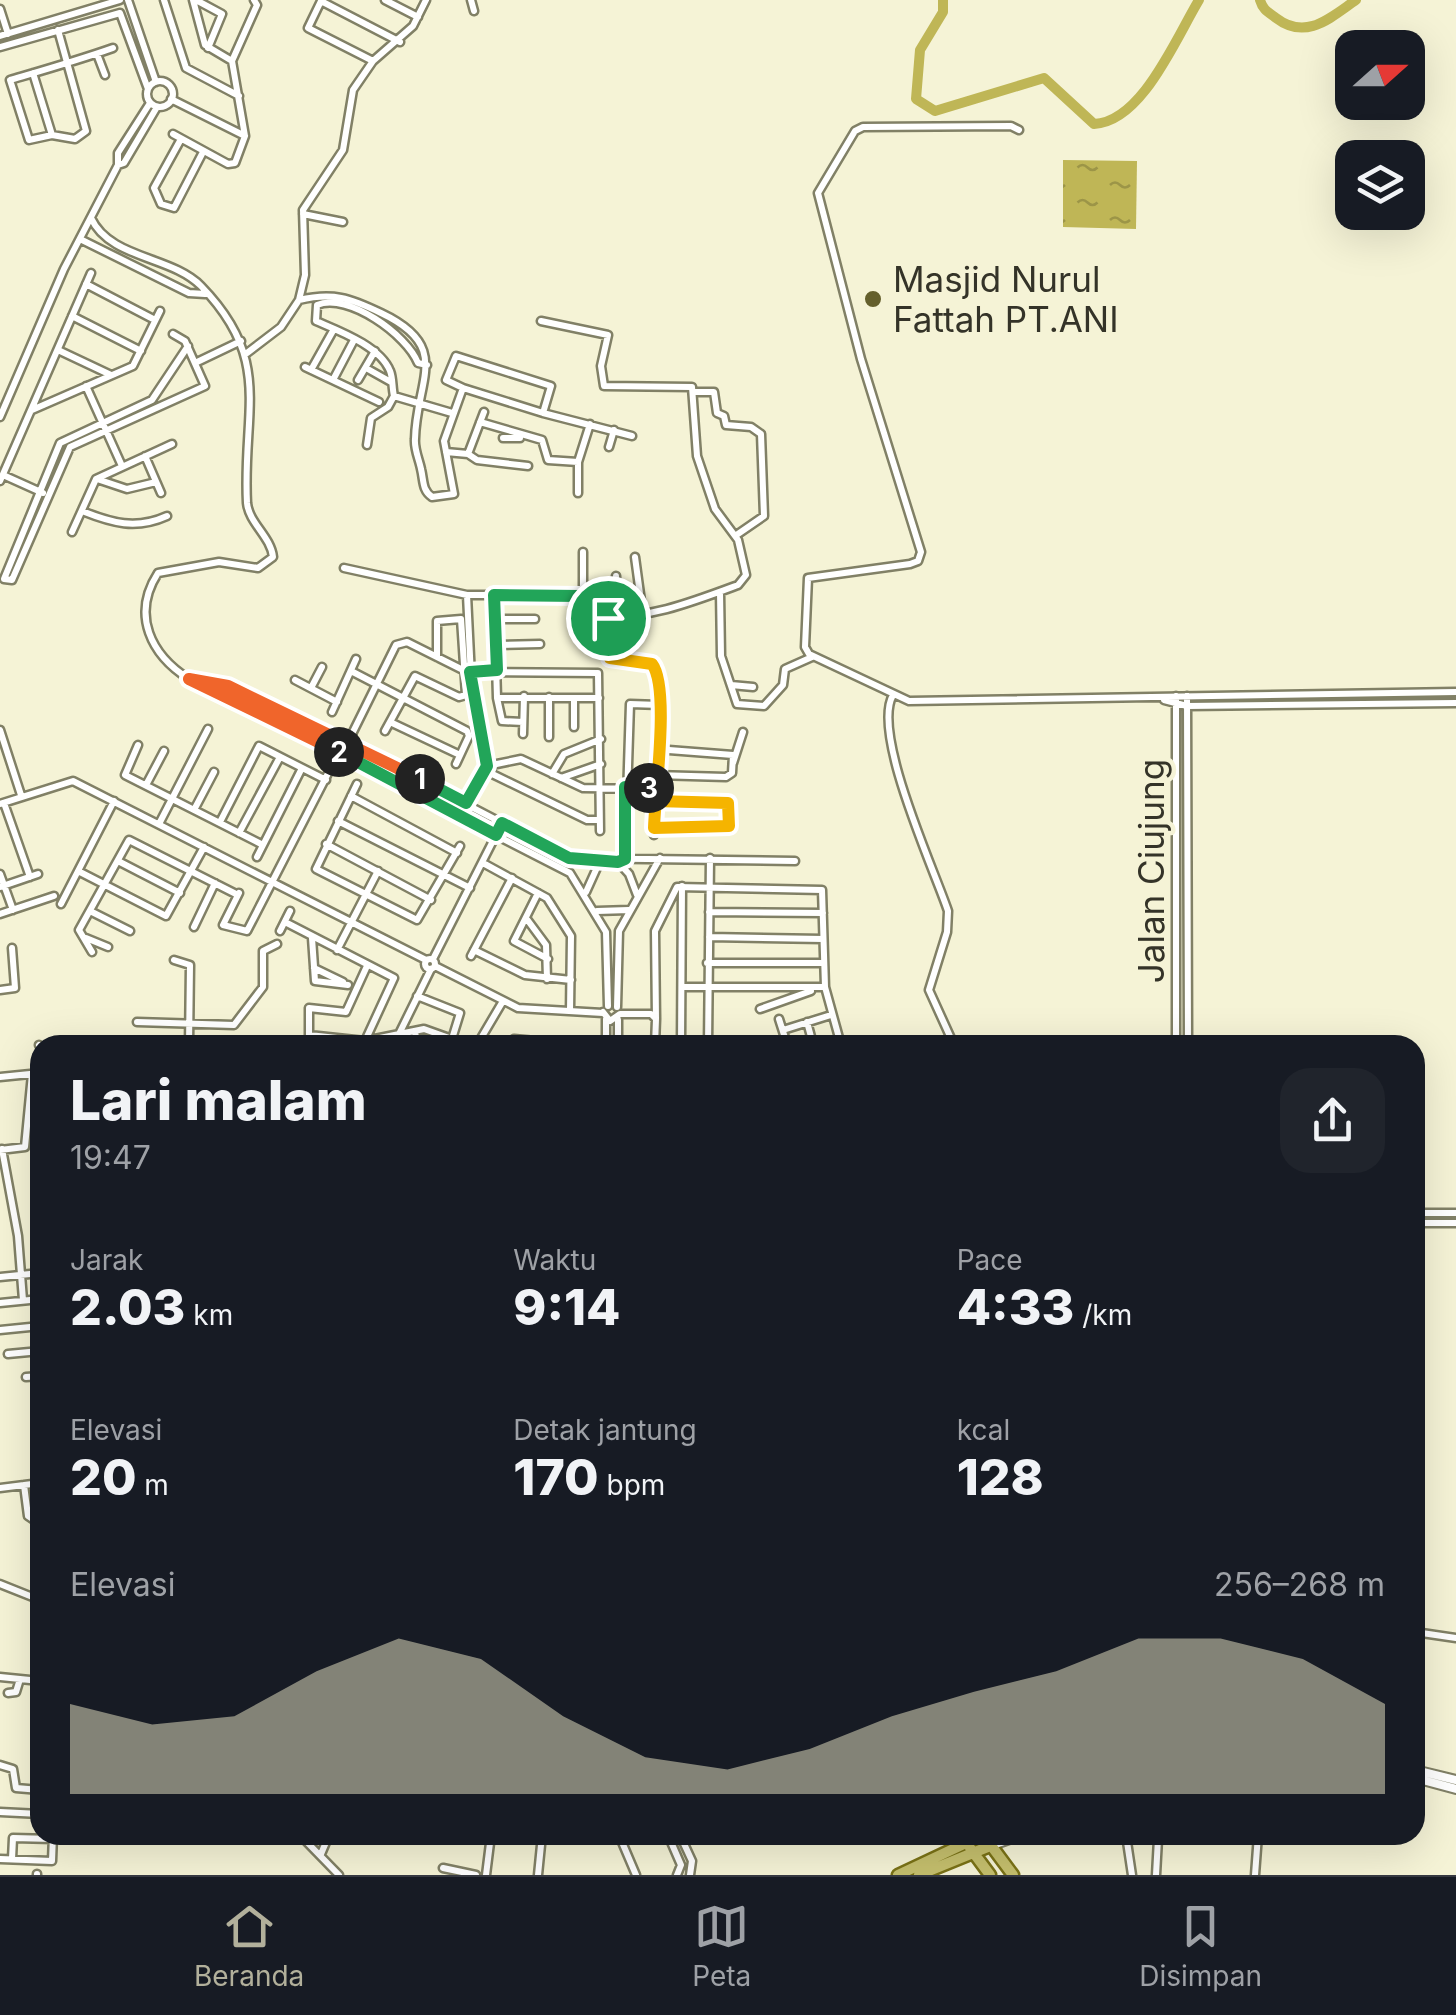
<!DOCTYPE html>
<html lang="id">
<head>
<meta charset="utf-8">
<style>
  body { margin:0; font-family:Inter,sans-serif; background:#20242c; color:#f1f3f6; height:100vh; display:flex; flex-direction:column; font-size:38px; white-space:nowrap }
  * { box-sizing:border-box; margin:0 }
  p { font-size:32px; color:#9ea1a6 }
  .icon { flex:none; width:55px; height:55px; fill:none; stroke:currentColor; stroke-width:2; stroke-linecap:round; stroke-linejoin:round }
  .map { position:relative; flex:1; overflow:hidden }
  .details { position:absolute; left:30px; top:1035px; width:1395px; height:810px; display:flex; flex-direction:column; background:#171b24; border-radius:30px; box-shadow:0 10px 40px #0002 }
  .details>* { flex:none }
  .needle { width:65px; rotate:69deg }
  .buttons { position:absolute; left:1335px; top:30px; display:grid; gap:20px }
  .buttons a { display:grid; place-items:center; width:90px; height:90px; border-radius:20px; background:#171b24; box-shadow:0 10px 40px #0002; font-size:50px }
  .pin { position:absolute; display:grid; place-items:center; width:85px; height:85px; color:#fff; margin:-42px; border:5px solid #fff; border-radius:50%; box-shadow:0 2px 10px #0007 }
  .km { position:absolute; width:50px; height:50px; margin:-25px; border-radius:50%; background:#222; color:#fff; font-size:28px; line-height:50px; text-align:center }
  .round { display:grid; place-items:center; flex:none; width:105px; height:105px; border-radius:30px; background:#20242c }
  .summary { display:flex; align-items:center; justify-content:space-between; height:170px; padding:0 40px }
  h1 { font-size:55px; font-weight:800; line-height:75px }
  .metrics { display:grid; grid-template-columns:repeat(3,1fr); gap:15px; height:170px; padding:10px 40px }
  .metrics div { display:grid; align-content:center }
  .metrics b { font-size:50px; font-weight:800 }
  .metrics small { font-size:28px; font-weight:400 }
  .metrics p { font-size:28px }
  .chart { height:280px; padding:20px 40px }
  .chart p { display:flex; justify-content:space-between }
  .chart svg { width:100%; height:180px; margin-top:10px; fill:#b2b09b; opacity:.7 }
  .tab-bar { display:flex; justify-content:space-around; align-items:center; height:140px; border-top:2px solid #363941; background:#171b24; font-size:28px; color:#9ea1a6 }
  .tab-bar a { display:grid; justify-items:center; gap:5px }
  .tab-bar .current { color:#b2b09b }
  .map>svg:first-child { display:block }
  .water { fill:url(#water-ripples) }
  .lines { fill:none; stroke-linecap:round; stroke-linejoin:round }
  .river { stroke:#bfb656; stroke-width:10 }
  .minor-casing { stroke:#818066; stroke-width:11 }
  .tertiary-casing { stroke:#818066; stroke-width:12 }
  .primary-casing { stroke:#7a7216; stroke-width:15 }
  .minor { stroke:#fff; stroke-width:6 }
  .tertiary { stroke:#fff; stroke-width:8 }
  .primary { stroke:#c5bf6d; stroke-width:10 }
  .split-1-casing { stroke:#fff; stroke-width:20 }
  .split-2-casing { stroke:#fff; stroke-width:20 }
  .split-3-casing { stroke:#fff; stroke-width:20 }
  .split-4-casing { stroke:#fff; stroke-width:20 }
  .split-1 { stroke:#22a559; stroke-width:12 }
  .split-2 { stroke:#f0652b; stroke-width:12 }
  .split-3 { stroke:#22a559; stroke-width:12 }
  .split-4 { stroke:#f5b400; stroke-width:12 }
  .poi-dot { fill:#645f2c; stroke:#f5f3d6; stroke-width:4 }
  .labels { text-anchor:middle; dominant-baseline:central; stroke-width:9; stroke-linejoin:round; paint-order:stroke }
  .poi-label { font-size:35px; fill:#343328; stroke:#f5f3d6; text-anchor:start }
  .street-label { font-size:35px; fill:#343328; stroke:#f5f3d6 }
</style>
</head>
<body>
<div class="map">
<svg width="1456" height="1875" viewBox="0 0 1456 1875">
  <defs>
    <pattern id="water-ripples" width="26" height="14" patternUnits="userSpaceOnUse" patternTransform="scale(2.5)"><rect width="26" height="14" fill="#bfb656"/><path d="M2 4q2-2 4 0t4 0M15 11q2-2 4 0t4 0" fill="none" stroke="#9c9547"/></pattern>
  </defs>
  <rect width="100%" height="100%" fill="#f5f3d6"/>
  <path class="water" d="M1063 160 1137 161 1136 229 1063 227Z"/>
  <g class="lines">
    <path class="river" d="M943 0V12L920 50 916 99 935 111 1044 78 1094 124C1142 122 1176 38 1199 0
      M1260 0C1263 10 1268 12 1276 18 1306 41 1330 18 1356 0"/>
    <g class="minor-casing">
      <path id="minor" d="M128 0 156 82
        M164 0 186 68 239 96
        M193 0 205 45 232 61
        M196 0 222 14 208 48
        M385 0 418 17
        M471 0 474 11
        M0 9 8 34
        M58 30 86 131 75 139 52 135 29 140 10 80C44 70 79 60 113 48
        M0 36 120 0
        M0 47 120 13 148 89
        M97 54 105 75
        M373 61 308 28 321 1 400 42
        M33 73 52 135
        M147 94a13 13 0 1 1 26 0a13 13 0 1 1-26 0Z
        M171 99 245 136
        M150 103 118 153V165L124 163 157 107
        M1019 130 1011 126 863 127 855 131 818 193 861 359 921 552 918 561 910 564 808 578 805 647 809 654 909 701 1456 692
        M173 134 228 164 235 163 245 136 232 61 257 5 254 0
        M181 139 154 188 161 204 174 208 203 152
        M303 214 343 222
        M91 218C110 259 172 256 201 286 274 361 242 411 247 503 249 523 271 537 273 557L258 568 219 562 158 573C131 615 151 655 189 679L570 873 606 932 608 1006
        M80 239 189 293 205 294
        M86 284 155 320
        M299 300C333 292 350 298 381 313 453 347 416 380 415 439 414 449 419 459 421 469 424 481 422 490 432 497L454 494 444 441 463 388 543 413 551 386 456 356 446 380 463 388
        M72 316 141 351
        M173 334 185 341 205 386 70 447 12 580 4 579 60 443 152 400 188 346
        M58 350 111 375
        M247 353 281 327 299 300 305 275 303 210 343 150 353 90 373 61 413 26 426 0
        M195 363 241 341
        M427 365 418 363C407 335 348 292 317 305L316 321C339 331 380 346 390 371 393 378 392 388 394 396L452 413
        M305 367 379 402
        M366 368 391 382
        M311 370 334 329
        M333 380 354 340
        M358 380 375 351
        M86 386 122 466
        M693 392H714L717 413 724 416 726 425 751 427 761 434 764 516 735 536
        M32 410 133 366 160 311
        M543 413 632 436
        M0 417 64 269 118 165
        M480 422 542 440 548 460 578 462
        M503 438H520
        M367 445 371 418 388 407 394 396
        M609 447 614 430
        M446 452 468 454 484 412
        M468 454 477 460 528 466
        M145 456 161 493
        M3 475 43 493
        M97 479 127 489 156 482
        M0 481 91 273
        M578 493V462L590 424
        M82 511C112 523 136 530 167 516
        M72 532 96 479 172 444
        M635 557 643 616
        M344 568 467 595
        M616 576 617 617
        M720 592 721 656 737 704 764 706 783 685 785 669 812 657
        M494 595 497 698 502 721 523 722
        M583 597V552
        M607 618 611 658 654 665 660 705
        M495 619H535
        M496 645 540 644
        M351 671 467 731 469 736 456 764
        M470 672 598 673 600 831
        M195 680 228 685 335 736 569 858 795 861
        M295 680 337 702
        M731 685 753 687
        M311 688 322 667
        M893 695C871 733 934 869 948 911L947 932 929 990 954 1045
        M1187 696 1188 1045
        M497 698H599
        M1164 700 1187 706 1456 703
        M332 712 356 659
        M390 722 460 755
        M574 727V698
        M0 730 21 795
        M385 731 415 676 459 697 466 695 461 619 437 621V657
        M523 734 524 696
        M549 737V697
        M348 742 396 645 407 642 463 670
        M138 745 125 775 263 845
        M733 763 743 732
        M487 766 472 697 467 595H576L583 597 595 618C651 618 687 604 738 585L746 575 738 540 715 509 697 456 692 387 604 386 601 366 608 335 541 321
        M484 770 587 820H599
        M552 774 564 754 601 739
        M655 775 726 777 732 773 733 755 656 749
        M561 778 601 764
        M357 784 316 869 417 920 460 846
        M146 785 164 751
        M351 796 457 853
        M4 803 30 877
        M466 803 487 766 521 759 583 788 655 789
        M0 804 73 781 426 960
        M194 810 214 772
        M338 821 470 888
        M220 822 259 746 326 780
        M159 824 208 729
        M654 828H726L731 808 725 803 655 801
        M239 833 280 757
        M326 844 431 900
        M257 857 302 768
        M625 859 630 704 660 705 654 835
        M118 861 180 893
        M618 862 629 874 637 895
        M483 863 547 898 571 936 570 1011
        M80 872 166 916 204 847
        M0 874 13 910
        M0 887 38 874
        M586 892 600 861
        M239 893 223 925 247 931 339 752
        M538 893 514 941 548 959
        M61 904 114 801
        M90 911 130 931
        M597 911 629 910
        M709 912 823 913
        M0 914 54 896
        M526 918 546 945 547 979
        M285 922 394 978 365 1041
        M194 927 215 883
        M280 931 290 911
        M709 937 823 939
        M86 938 108 947
        M312 938 315 981 348 985
        M337 950 378 871
        M474 950 525 975 571 980
        M92 952 79 930 129 840 238 895
        M471 956 512 878
        M425 964a5 5 0 1 1 10 0a5 5 0 1 1-10 0Z
        M433 959 502 823
        M174 960 190 965 189 1045
        M707 963H823
        M367 966 346 1012 309 1008V1035L365 1041 424 1029 452 1039 460 1013 417 996
        M435 966 518 1008 603 1013
        M314 968 343 982
        M825 987 841 1045
        M0 990 15 988 12 948
        M617 1007 619 931 660 858
        M760 1009 811 991
        M603 1012 610 1021 620 1014H651L656 1019 655 1045
        M606 1019V1045
        M656 1019 655 931 677 887 822 890 825 987H682
        M779 1019 786 1041
        M137 1022 234 1025 263 987V951L277 944
        M807 1022 813 1044
        M783 1030 831 1015
        M415 1031 417 1045
        M399 1034 431 969
        M514 1039 569 1044
        M39 1045 40 1046
        M477 1045 503 1001
        M618 1045V1020
        M681 1045 682 886
        M708 1045 710 858
        M1176 1045V696
        M0 1077 40 1073
        M2 1149 18 1236 23 1300
        M0 1150 25 1147 32 1074
        M1415 1213H1456
        M1415 1223H1456
        M0 1277 40 1273
        M38 1299 40 1313
        M0 1303 40 1299
        M0 1330 40 1326
        M8 1354 40 1351
        M26 1377 40 1376
        M24 1485 28 1516 40 1524
        M0 1488 40 1483
        M0 1584 40 1600
        M1415 1632 1456 1638
        M39 1657H40
        M0 1677 40 1681
        M8 1693 16 1692 20 1679
        M0 1765 13 1769 16 1788 40 1790
        M0 1812 40 1814
        M300 1835 339 1875
        M619 1835 636 1875
        M668 1835 681 1865 677 1875
        M680 1835 692 1861 690 1875
        M1126 1835 1132 1875
        M321 1854 329 1835
        M0 1859 52 1861 53 1835
        M12 1859 13 1838 53 1839
        M443 1868 476 1875
        M37 1875V1874
        M486 1875 491 1835
        M538 1875 542 1835
        M1156 1875 1158 1839
        M1255 1875 1258 1835"/>
    </g>
    <g class="tertiary-casing">
      <path id="tertiary" d="M1415 1770 1456 1780
        M1415 1778 1456 1789
        M990 1846 1021 1835"/>
    </g>
    <g class="primary-casing">
      <path id="primary" d="M987 1840 1013 1875
        M970 1848 990 1875
        M898 1875 983 1835
        M919 1875 990 1846"/>
    </g>
    <use href="#minor" class="minor"/>
    <use href="#tertiary" class="tertiary"/>
    <use href="#primary" class="primary"/>
  </g>
  <g class="lines">
    <g class="split-1-casing">
      <path id="split-1" d="M420 779 466 803 487 766 470 672 497 670 494 595 580 596 592 616 608 618"/>
    </g>
    <g class="split-2-casing">
      <path id="split-2" d="M339 752 189 679 228 686 420 779"/>
    </g>
    <g class="split-3-casing">
      <path id="split-3" d="M339 752 496 835 502 823 569 858 618 862 625 859V787L649 788"/>
    </g>
    <g class="split-4-casing">
      <path id="split-4" d="M608 618 610 658 652 664C670 687 655 793 654 828L729 826 728 803 655 801V788H649"/>
    </g>
    <use href="#split-1" class="split-1"/>
    <use href="#split-2" class="split-2"/>
    <use href="#split-3" class="split-3"/>
    <use href="#split-4" class="split-4"/>
  </g>
  <circle class="poi-dot" cx="873" cy="299" r="10"/>
  <g class="labels">
    <g class="poi-label">
      <text x="893" y="279">Masjid Nurul<tspan x="893" dy="40">Fattah PT.ANI</tspan></text>
    </g>
    <g class="street-label">
      <text transform="translate(1151 871) rotate(-90)">Jalan Ciujung</text>
    </g>
  </g>
</svg>
<div class="buttons">
<a><svg class="needle" viewBox="-14 -14 28 28"><path d="M0-13l5 13h-10z" fill="#e53935"/><path d="M0 13l5-13h-10z" fill="#9ea1a6"/></svg></a>
<a><svg class="icon" aria-label="layers" viewBox="0 0 24 24"><path d="M12 4l9 5-9 5-9-5zM3 14l9 5 9-5"/></svg></a>
</div>
<div class="pin" style="left:608px;top:618px;background:#1e9e55"><svg class="icon" aria-label="arrive" viewBox="0 0 24 24"><path d="M6 21V4h12l-3 4 3 4H6"/></svg></div>
<b class="km" style="left:420px;top:779px">1</b>
<b class="km" style="left:339px;top:752px">2</b>
<b class="km" style="left:649px;top:788px">3</b>
<section class="details">
<div class="summary"><div><h1>Lari malam</h1><p>19:47</p></div><a class="round"><svg class="icon" aria-label="share" viewBox="0 0 24 24"><path d="M12 15V3M7 8l5-5 5 5M5 13v7h14v-7"/></svg></a></div>
<div class="metrics">
<div><p>Jarak</p><b>2.03<small> km</small></b></div>
<div><p>Waktu</p><b>9:14</b></div>
<div><p>Pace</p><b>4:33<small> /km</small></b></div>
</div>
<div class="metrics">
<div><p>Elevasi</p><b>20<small> m</small></b></div>
<div><p>Detak jantung</p><b>170<small> bpm</small></b></div>
<div><p>kcal</p><b>128</b></div>
</div>
<div class="chart"><p><span>Elevasi</span>256–268 m</p>
<svg viewBox="0 0 160 44" preserveAspectRatio="none"><path d="M0 44V22L10 27L20 25L30 14L40 6L50 11L60 25L70 35L80 38L90 33L100 25L110 19L120 14L130 6L140 6L150 11L160 22V44z"/></svg>
</div>
</section>
</div>
<nav class="tab-bar">
<a class="current"><svg class="icon" aria-label="home" viewBox="0 0 24 24"><path d="M3 11l9-7 9 7M6 9v11h12V9"/></svg>Beranda</a>
<a><svg class="icon" aria-label="map" viewBox="0 0 24 24"><path d="M3 6l6-2 6 2 6-2v14l-6 2-6-2-6 2zM9 4v14M15 6v14"/></svg>Peta</a>
<a><svg class="icon" aria-label="saved" viewBox="0 0 24 24"><path d="M7 4h10v16l-5-4-5 4z"/></svg>Disimpan</a>
</nav>
</body>
</html>
